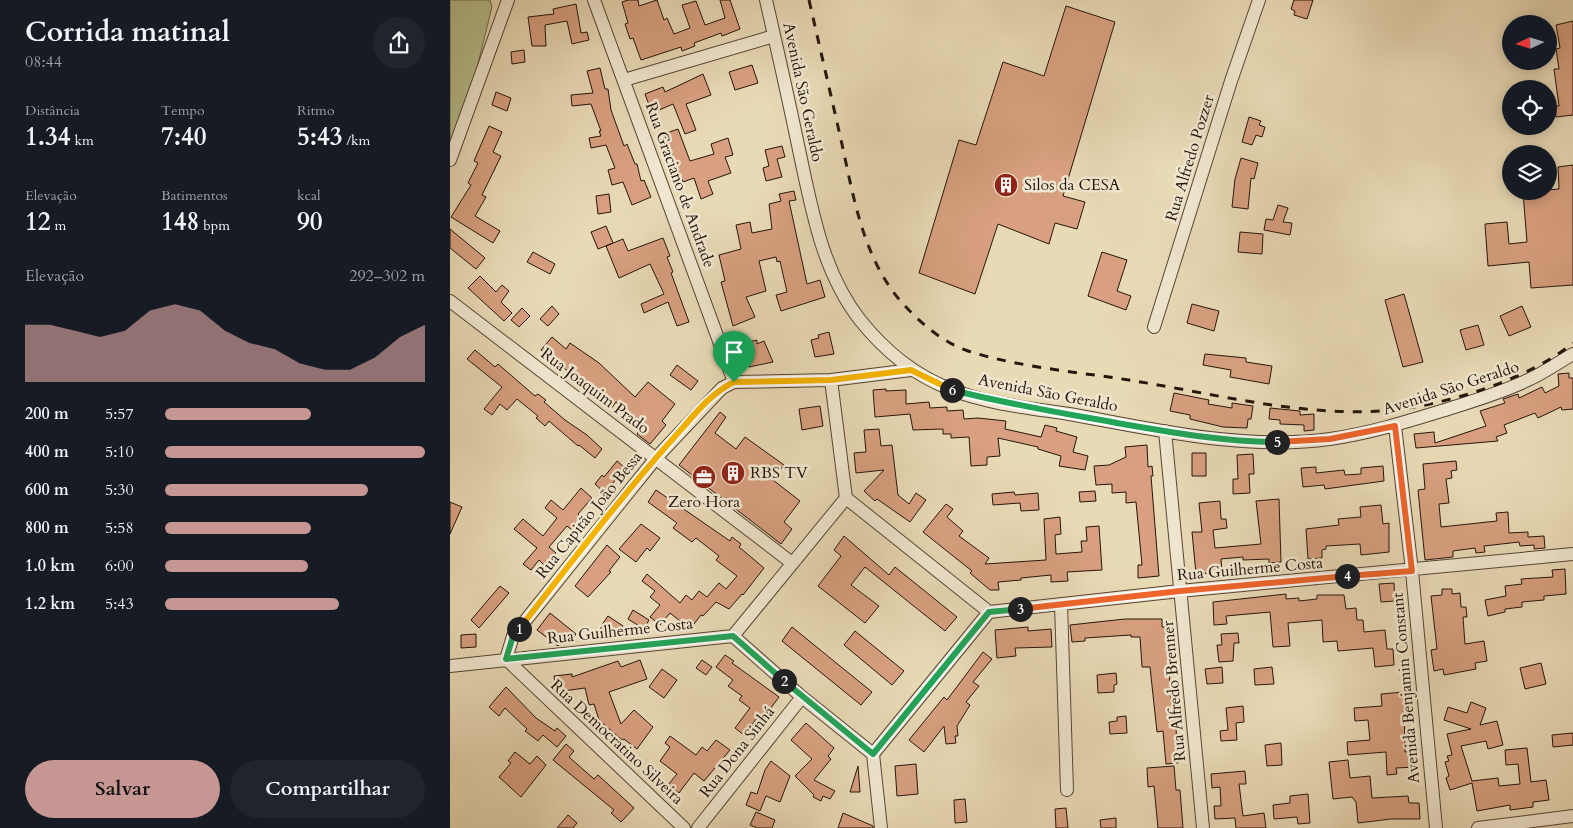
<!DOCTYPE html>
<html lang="pt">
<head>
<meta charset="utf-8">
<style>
  body { margin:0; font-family:Cardo,serif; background:#20242c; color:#f1f3f6; height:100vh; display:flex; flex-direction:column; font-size:19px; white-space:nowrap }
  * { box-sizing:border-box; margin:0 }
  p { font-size:16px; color:#9ea1a6 }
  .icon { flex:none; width:28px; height:28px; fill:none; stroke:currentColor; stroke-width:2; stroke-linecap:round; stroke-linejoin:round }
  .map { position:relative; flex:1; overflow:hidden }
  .panel { display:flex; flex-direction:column; background:#171b24; width:450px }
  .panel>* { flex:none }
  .needle { width:32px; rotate:266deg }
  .fabs { position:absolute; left:1052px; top:15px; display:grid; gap:10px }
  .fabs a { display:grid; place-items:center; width:55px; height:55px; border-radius:50%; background:#171b24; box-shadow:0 2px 12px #0003; font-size:25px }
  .pin { position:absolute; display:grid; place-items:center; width:42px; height:42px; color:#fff; margin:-51px -21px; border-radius:50% 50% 50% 0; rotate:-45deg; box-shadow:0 0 5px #0007 }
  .pin .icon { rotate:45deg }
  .km { position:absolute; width:25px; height:25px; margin:-12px; border-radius:50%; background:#222; color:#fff; font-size:14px; line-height:25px; text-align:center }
  .round { display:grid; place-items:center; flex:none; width:52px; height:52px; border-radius:26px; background:#20242c }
  .headline { display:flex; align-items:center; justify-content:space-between; height:85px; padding:0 25px }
  h1 { font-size:28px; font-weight:800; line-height:38px }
  .stats { display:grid; grid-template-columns:repeat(3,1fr); gap:8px; height:85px; padding:5px 25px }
  .stats div { display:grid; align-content:center }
  .stats b { font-size:25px; font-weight:800 }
  .stats small { font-size:14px; font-weight:400 }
  .stats p { font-size:14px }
  .chart { height:140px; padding:10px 25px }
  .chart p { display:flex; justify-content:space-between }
  .chart svg { width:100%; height:90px; margin-top:5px; fill:#c59692; opacity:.7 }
  .cta { display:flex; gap:10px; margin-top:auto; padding:10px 25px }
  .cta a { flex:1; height:58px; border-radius:30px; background:#c59692; color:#111; font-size:20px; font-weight:800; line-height:58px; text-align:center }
  .cta a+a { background:#20242c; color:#f1f3f6 }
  ul { padding:0 25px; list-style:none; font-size:16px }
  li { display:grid; grid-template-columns:80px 60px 1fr; align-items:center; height:38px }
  li i { height:12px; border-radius:6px; background:#c59692 }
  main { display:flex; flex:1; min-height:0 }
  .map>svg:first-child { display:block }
  .green { fill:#b7bf8d; stroke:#6e6a4c }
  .building { fill:#d8a080; stroke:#25150b }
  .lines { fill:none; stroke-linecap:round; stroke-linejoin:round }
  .minor-casing { stroke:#564636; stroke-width:14 }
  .minor { stroke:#f1e7d0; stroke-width:12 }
  .rail { stroke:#25150b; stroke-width:3; stroke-dasharray:9 9; stroke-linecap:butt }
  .split-1-casing { stroke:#fff; stroke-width:10 }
  .split-2-casing { stroke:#fff; stroke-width:10 }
  .split-3-casing { stroke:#fff; stroke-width:10 }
  .split-4-casing { stroke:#fff; stroke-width:10 }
  .split-5-casing { stroke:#fff; stroke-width:10 }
  .split-6-casing { stroke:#fff; stroke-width:10 }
  .split-7-casing { stroke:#fff; stroke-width:10 }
  .split-1 { stroke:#f5b400; stroke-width:6 }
  .split-2 { stroke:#22a559; stroke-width:6 }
  .split-3 { stroke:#22a559; stroke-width:6 }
  .split-4 { stroke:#f0652b; stroke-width:6 }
  .split-5 { stroke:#f0652b; stroke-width:6 }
  .split-6 { stroke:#22a559; stroke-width:6 }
  .split-7 { stroke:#f5b400; stroke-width:6 }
  .labels { text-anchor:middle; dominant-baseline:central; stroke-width:5; stroke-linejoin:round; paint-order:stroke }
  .street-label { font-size:16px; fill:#25150b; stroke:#f1e7d0 }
  .poi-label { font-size:16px; fill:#25150b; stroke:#f1e7d0; text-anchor:start }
</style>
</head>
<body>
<main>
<section class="panel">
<div class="headline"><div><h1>Corrida matinal</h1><p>08:44</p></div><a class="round"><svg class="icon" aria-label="share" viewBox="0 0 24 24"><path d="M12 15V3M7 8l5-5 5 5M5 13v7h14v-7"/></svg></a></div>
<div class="stats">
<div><p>Distância</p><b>1.34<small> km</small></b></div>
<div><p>Tempo</p><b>7:40</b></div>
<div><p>Ritmo</p><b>5:43<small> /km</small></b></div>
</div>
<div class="stats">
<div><p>Elevação</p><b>12<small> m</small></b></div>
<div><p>Batimentos</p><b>148<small> bpm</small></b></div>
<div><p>kcal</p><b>90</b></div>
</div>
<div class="chart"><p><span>Elevação</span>292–302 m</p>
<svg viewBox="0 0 160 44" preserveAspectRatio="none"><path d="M0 44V16L10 16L20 19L30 22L40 19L50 9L60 6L70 9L80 19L90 25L100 28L110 35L120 38L130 38L140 32L150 22L160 16V44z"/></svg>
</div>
<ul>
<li><b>200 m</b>5:57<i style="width:56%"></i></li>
<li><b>400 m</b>5:10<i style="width:100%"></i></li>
<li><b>600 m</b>5:30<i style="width:78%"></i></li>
<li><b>800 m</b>5:58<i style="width:56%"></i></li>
<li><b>1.0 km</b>6:00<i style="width:55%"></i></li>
<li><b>1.2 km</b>5:43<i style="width:67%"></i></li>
</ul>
<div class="cta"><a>Salvar</a><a>Compartilhar</a></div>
</section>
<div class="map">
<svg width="1123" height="828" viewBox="0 0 1123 828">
  <rect width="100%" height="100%" fill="#e9dab6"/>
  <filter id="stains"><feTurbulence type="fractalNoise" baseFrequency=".004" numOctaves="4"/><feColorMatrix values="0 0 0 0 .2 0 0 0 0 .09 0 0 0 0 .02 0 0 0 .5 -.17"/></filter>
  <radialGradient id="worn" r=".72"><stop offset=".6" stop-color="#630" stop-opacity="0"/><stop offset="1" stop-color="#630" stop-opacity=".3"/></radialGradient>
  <path class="green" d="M0 0H40L42 7 16 112 0 141Z"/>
  <path class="building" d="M178 0H188L189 6 207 0 214 20 217 18 224 34 240 28 232 5 246 1 255 25 275 18 270 0H280L290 29 272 36 271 33 244 43 245 46 232 51 231 47 191 60 183 38 180 39 175 24 178 23 172 2Z
    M844 0H863L857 19 844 15 845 11 841 9Z
    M126 4 131 33 137 32 139 40 122 44 117 21 95 25 96 46H82L78 17 104 14 103 9Z
    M616 6 665 22 613 196 635 202 627 229 605 223 599 244 548 224 525 294 469 273 509 140 526 145 553 62 594 76Z
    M1123 21V115L1106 117 1105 106H1109L1104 69H1109L1106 49 1110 48 1106 25Z
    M74 50 75 62 62 64 61 52Z
    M302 65 308 83 285 90 279 72Z
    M150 68 155 89H158L161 110 174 146 177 144 185 164H187L191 181 194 180 201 197 182 205 173 182 162 185 158 170 165 168 156 145 141 148 139 138 151 136 149 131H151L141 104 122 106 121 95 143 93 137 71Z
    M253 74 261 95 236 104 246 130 235 134 223 104 202 113 195 94 213 87 215 92Z
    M46 92 61 98 57 111 42 105Z
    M799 117 811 121 809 125 815 127 812 137 806 135 802 145 792 142Z
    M39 126 52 132 43 152 51 156 32 195 36 197 25 216 50 231 43 243 1 217 21 185 18 183 28 163 24 161Z
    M228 129 240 161 264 154 261 144 278 138 283 155 275 157 281 173 258 181 263 194 251 199 244 178 233 182 214 134Z
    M332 146 335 157 327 159 332 177 316 181 313 168 319 166 315 150Z
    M791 158 808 163 804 179 801 178 798 209 782 207 785 179Z
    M1123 165V285L1081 288 1079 262 1038 266 1035 224 1057 222 1059 244 1077 242 1073 192 1109 189 1108 167Z
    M344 191 346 200 339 201 357 284 370 280 375 297 331 311 326 295 337 292 330 261 327 262 326 257 309 261 316 291 296 297 305 317 283 326 271 282 275 281 269 255 291 249 286 225 300 222 302 233 322 229 319 204 331 201 329 194Z
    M159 194 161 212 148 214 146 196Z
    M828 205 838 208 833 222 842 223 840 235 814 230 816 219 823 220Z
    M156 226 163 243 148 249 141 232Z
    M0 229 35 258 26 269 0 248Z
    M790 232 813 234 812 254 788 252Z
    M213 238 220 256 217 257 223 272 221 273 239 322 227 326 218 302 194 313 191 304 214 294 200 264 169 278 156 246 173 239 178 251Z
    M83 252 105 264 100 274 77 262Z
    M652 252 677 260 667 291 681 296 676 310 638 296Z
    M30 276 46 292 52 285 59 291 51 302 62 313 54 321 18 288Z
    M954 294 973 362 953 367 935 300Z
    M742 304 769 311 764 331 737 323Z
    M102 306 109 314 98 326 90 319Z
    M1072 306 1081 327 1059 336 1050 316Z
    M72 308 80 316 69 327 61 320Z
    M1028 325 1034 345 1016 350 1010 330Z
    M379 332 384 354 365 357 361 340 369 338 368 335Z
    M102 337 116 349 120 343 149 363 185 397 198 382 225 404 212 421 216 425 200 444 187 434 190 429 177 418 181 414 166 402 160 410 151 402 153 399 91 350Z
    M307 340V344L314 341 323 362 299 367 294 343Z
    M25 350 45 367 48 364 85 396 88 394 96 400 94 402 115 420 137 435 152 449 145 458 129 445 128 446 99 421 95 426 86 418 88 416 67 399 57 410 50 404 42 415 34 409 52 387 17 359Z
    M755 354 796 358V362L822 366 819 384 780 377 781 370 753 365Z
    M227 365 248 381 241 390 220 375Z
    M1119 373V378H1123V409L1112 410 1111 407 1088 418 1085 413 1054 425 1057 433 1046 437 1048 441 966 448 964 434 984 432 985 443 1036 426 1030 411 1055 403 1053 399 1068 394 1069 398 1092 387 1095 393 1109 386 1108 374Z
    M436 389V391L456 390V404L479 402 480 408 497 407V411L513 410 514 419 528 418 556 421 555 429 591 437 595 425 607 428 606 431 627 437 623 452 638 456 635 470 609 466 611 456 588 449V447L548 438 550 456 537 457V465L521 466 519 437 501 438V434H493V429L463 430 460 414 425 417 423 390Z
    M724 393 759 400 758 404 782 408V403L803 406 801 419H798L797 428 773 427 740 419V415L720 411Z
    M370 406 373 426 352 430 349 409Z
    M820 408 850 411V415L864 414V430L854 431V425L830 424V420L819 419Z
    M270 412 276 417 265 433 286 449 295 437 334 465 323 480 350 501 334 522 342 529 331 544 229 465Z
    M429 429 431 446 442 445 448 495 459 504 466 493 476 500 460 522 427 499 425 501 414 491 434 470 406 473 404 453 416 452 414 430Z
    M697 445 698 467 702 466 703 476H701L709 576 688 578V565H692L686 502 676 503V492L662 493V484L646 485 644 466 659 465 676 457 675 447Z
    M742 453H756V476H742Z
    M803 454 804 474H799L800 493 783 494V479H788L787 455Z
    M167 461 175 468 155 493 145 484 152 475 154 477Z
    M1006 461 1007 470 1001 471 1002 478 996 479 999 503 989 504 991 527 1047 521 1046 513 1058 512 1059 533 1078 532V537L1094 536 1095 548 1084 549V545L1070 546 1069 542 1034 546 1035 552 1026 553 1025 548 1003 551V557L975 560 968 490 975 489 973 464Z
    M933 466 934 481 875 489 874 485 853 487 851 468 866 467V473L894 470 895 475 911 474V468Z
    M131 488 142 498 128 514 133 518 122 530 117 526 99 547 106 553 95 566 89 560 81 570 73 564 87 548 64 529 73 519 93 536 107 518 95 508 101 500 113 510Z
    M206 490 280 541 282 537 291 544 289 547 314 568 293 595 292 594 279 609 266 602 253 616 251 615 240 629 220 613 210 625 200 617 210 605 200 597 205 591 192 581 197 574 230 603 236 595 242 600 249 591 257 597 269 583 276 589 287 576 266 560 269 556 246 538 242 542 223 528 227 523 198 502Z
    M645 491 646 501 630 502 629 492Z
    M564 492 565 495 588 493 589 510 571 511 570 503 543 505 542 494Z
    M829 499 831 562 819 563V559L793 560V557L771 559 772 572 746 574 742 532H752L749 503 770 501 771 519H776L777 528 763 530 765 548 811 544 806 501Z
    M0 502 12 507 0 534Z
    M496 504 503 509 497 517 513 531 509 536 539 558 535 564 596 560 594 519 610 517 611 534 605 535 606 554 632 552 631 541H637L636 527 649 526 652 570 617 572 618 581 601 582V575L571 578V580L548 582 549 590H540L520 573 522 571 473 532Z
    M931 505 933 524 939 523V552L911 555 910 544 876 546V549L872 550V558L858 559 856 529 889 525 888 519 911 517 910 507Z
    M191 524 210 538 200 551 197 548 186 562 169 549Z
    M394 536 439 575 445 567 507 617 495 631 415 567 401 585 429 606 415 623 368 586 391 556 384 550Z
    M157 545 170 557 159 571 161 572 138 597 125 586Z
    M1115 569 1116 594 1094 596V600L1072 602V607L1055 609V612L1038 616 1035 600 1056 596 1055 586 1072 584 1071 579 1103 577 1102 570Z
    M944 583 945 601 931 602 929 584Z
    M50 586 59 593 29 628 21 620Z
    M992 589H1002V594L1010 593 1011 607H1016L1017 617H1013L1015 644 1034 641 1037 661 1025 663 1026 669 994 675 993 669 984 671 981 650 987 649 981 596 992 595Z
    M836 594V599L849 598V601L867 599V595H894L896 609 906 608 907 620H913L914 632 935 630 937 649H943L944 665 925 667 923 648 888 651 887 641 873 642 872 620 838 623 840 646 823 647 820 612 776 616 777 624 764 625 763 602Z
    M183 610 199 620 194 629 178 619Z
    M100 613 126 634 120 642 115 638 108 646 87 630Z
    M158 616 173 626 166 636 151 626Z
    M675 619H712V627H716L722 711H725L728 763 716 764 713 731 707 732 700 667H692L690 637H681V635L635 638V641L622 642 620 625Z
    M342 627 422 692 411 705 332 641Z
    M578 627V631L601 629 602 647 565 648 566 656 547 658 545 630Z
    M405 631 454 671 442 685 394 645Z
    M788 633 789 643H784L783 661 769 662 767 645H772L771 634Z
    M26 634V647L11 648V635Z
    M533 652 542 659 523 682 529 686 516 702 520 705 507 726 508 736H505L506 743 496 744 494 726 474 752 459 740 494 697 497 700Z
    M275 655 284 661 282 663 329 697 314 717 310 714 294 735 285 728 300 708 289 700 292 696 278 686 283 680 266 667Z
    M190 660 197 679 159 692 171 724 184 710 203 727 187 749 174 739 172 740 149 720 144 704 139 705 135 688 106 692 104 676 122 674V677L168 661 171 667Z
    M252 660 262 667 256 675 246 668Z
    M1091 663 1096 684 1075 689 1070 668Z
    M772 667 773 683 757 684 755 669Z
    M822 667 824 684 805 685 804 669Z
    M212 669 227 680 214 698 199 687Z
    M666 673 667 684 664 685V692L648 693 647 675Z
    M56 687 86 718 105 731 107 728 116 736 107 747 93 735 88 741 75 731 77 729 55 708 49 716 39 707Z
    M954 692 955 752 964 751 965 767 946 768 947 774 937 775 936 752 898 755 897 742 920 740 918 720 905 721 904 708 932 706 931 694Z
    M1021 702 1036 708 1030 725 1047 721 1053 745 1038 749 1036 741 1011 746 1022 781 1048 778 1049 786 1070 784 1068 764 1056 765 1055 750 1077 748 1081 782 1096 780 1099 800 1083 802V807L1060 810V805L1027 811 1022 783 1000 790 996 778 999 776 995 762 999 761 997 756 1002 755 997 734 1021 729 994 720 998 707 1017 713Z
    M793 706 794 722 786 723 787 740 771 741 770 731 778 730 776 708Z
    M676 716 677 733 660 734 659 722 667 721V717Z
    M356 723 384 748 378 756 381 759 364 780 385 791 380 799 373 796 371 801 363 797 364 795 345 776 362 759 341 740Z
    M1123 733V745L1103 747 1102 735Z
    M220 736 246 755 252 747 257 751 266 740 280 750 254 781 244 773 229 793 218 785 227 774 210 761 220 747 215 743Z
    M831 743 832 765 817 766 815 745Z
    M116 744 124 751 119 757 144 779 148 775 184 808 171 822 161 813 164 810 103 760Z
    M65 752 80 764 87 756 96 765 71 797 49 777 61 763 58 761Z
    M898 760 900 778 920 776 922 798 958 796 959 803H969L970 819H941L908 823 906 802 902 797 883 799 879 762Z
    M321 761 340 776 330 802 316 796 310 811 296 805 301 792 307 794 315 770Z
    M466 764 468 794 447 796 445 766Z
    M408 766 410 792H400Z
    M724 766 726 790H730L733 828H708L704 786 698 787 697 768Z
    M795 771 796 784H789L793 816 814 813 816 828H786L785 818 765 819 764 806H771L770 787 762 788 761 774Z
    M858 794 860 823 848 824 847 817 824 819 823 805 840 803V796Z
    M515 799 517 822 505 823 504 800Z
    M616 808 618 828H606L605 809Z
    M306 812 325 820 322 828H307L300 825Z
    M393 813 423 826V828H388Z
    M118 815 127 823 123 828H107Z
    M666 818V828H651L650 820Z"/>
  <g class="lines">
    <g class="minor-casing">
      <path id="minor" d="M144 0 284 382
        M316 0C327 48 338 97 348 145 361 205 371 270 410 320 434 350 464 375 500 389 537 404 580 408 619 414 704 429 794 451 880 439 921 433 959 421 998 409 1026 400 1054 392 1080 379 1095 372 1109 362 1123 354
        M174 80 324 36
        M0 160 58 0
        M0 301 342 563
        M704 327 781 81 809 0
        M381 380 396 498
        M945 426 962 571 986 828
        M715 431 753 828
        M611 604 617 790
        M539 612 730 591 1123 554
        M0 666 283 636 396 498 539 612 423 754 352 697 283 636
        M423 754 431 828
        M234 828 56 659 63 636 206 458 272 388 284 382 381 380 461 370
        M248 828 352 697
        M1028 828 1123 816"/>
    </g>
    <use href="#minor" class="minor"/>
    <path class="rail" d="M359 0C369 44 379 87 389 131 403 191 411 260 456 307 473 325 494 343 518 351 572 368 630 372 685 381 771 395 865 420 951 409 1005 402 1080 378 1123 343"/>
  </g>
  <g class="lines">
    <g class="split-1-casing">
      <path id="split-1" d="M69 629C121 563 172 495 228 433 245 414 261 393 284 382"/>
    </g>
    <g class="split-2-casing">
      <path id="split-2" d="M69 629 63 636 56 659 283 636 334 681"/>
    </g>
    <g class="split-3-casing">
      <path id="split-3" d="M334 681 423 754 539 612 570 609"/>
    </g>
    <g class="split-4-casing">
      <path id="split-4" d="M570 609 730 591 897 576"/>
    </g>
    <g class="split-5-casing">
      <path id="split-5" d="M827 442 880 439 945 426 962 571 897 576"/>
    </g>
    <g class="split-6-casing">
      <path id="split-6" d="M502 390C557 404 612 413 667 423 720 432 773 442 827 442"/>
    </g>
    <g class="split-7-casing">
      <path id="split-7" d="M284 382 381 380 461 370 502 390"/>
    </g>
    <use href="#split-1" class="split-1"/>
    <use href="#split-2" class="split-2"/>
    <use href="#split-3" class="split-3"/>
    <use href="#split-4" class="split-4"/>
    <use href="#split-5" class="split-5"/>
    <use href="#split-6" class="split-6"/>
    <use href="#split-7" class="split-7"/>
  </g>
  <defs>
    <g id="building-disc" transform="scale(1.25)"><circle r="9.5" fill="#8f2418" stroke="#f1e7d0"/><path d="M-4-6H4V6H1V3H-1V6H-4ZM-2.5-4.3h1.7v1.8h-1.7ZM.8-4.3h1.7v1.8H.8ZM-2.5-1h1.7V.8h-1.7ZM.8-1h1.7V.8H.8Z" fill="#fff"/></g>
    <g id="office-disc" transform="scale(1.25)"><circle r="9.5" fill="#8f2418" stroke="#f1e7d0"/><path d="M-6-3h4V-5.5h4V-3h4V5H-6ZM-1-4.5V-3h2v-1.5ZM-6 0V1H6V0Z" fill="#fff"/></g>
  </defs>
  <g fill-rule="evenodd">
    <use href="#building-disc" x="556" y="185"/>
    <use href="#building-disc" x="283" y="473"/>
    <use href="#office-disc" x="254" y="477"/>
  </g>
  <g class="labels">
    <g class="street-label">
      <text transform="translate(353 92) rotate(78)">Avenida São Geraldo</text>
      <text transform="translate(740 158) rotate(-73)">Rua Alfredo Pozzer</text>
      <text transform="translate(230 185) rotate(70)">Rua Graciano de Andrade</text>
      <text transform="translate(1001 388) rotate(-18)">Avenida São Geraldo</text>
      <text transform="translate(145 391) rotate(37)">Rua Joaquim Prado</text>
      <text transform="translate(598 393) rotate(11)">Avenida São Geraldo</text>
      <text transform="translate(139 515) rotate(-51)">Rua Capitão João Bessa</text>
      <text transform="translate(800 569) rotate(-5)">Rua Guilherme Costa</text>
      <text transform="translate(170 631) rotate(-6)">Rua Guilherme Costa</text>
      <text transform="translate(956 688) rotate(-95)">Avenida Benjamin Constant</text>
      <text transform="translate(724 691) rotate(-95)">Rua Alfredo Brenner</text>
      <text transform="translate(167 742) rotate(43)">Rua Democratino Silveira</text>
      <text transform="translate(287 752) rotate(-52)">Rua Dona Sinhá</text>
    </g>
    <g class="poi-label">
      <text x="574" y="185">Silos da CESA</text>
      <text x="300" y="473">RBS TV</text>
      <text x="254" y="502" text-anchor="middle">Zero Hora</text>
    </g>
  </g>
  <rect width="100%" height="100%" filter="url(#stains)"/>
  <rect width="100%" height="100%" fill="url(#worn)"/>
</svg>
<div class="fabs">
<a><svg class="needle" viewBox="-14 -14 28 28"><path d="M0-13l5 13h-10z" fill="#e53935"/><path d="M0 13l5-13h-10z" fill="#9ea1a6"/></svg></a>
<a><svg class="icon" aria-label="locate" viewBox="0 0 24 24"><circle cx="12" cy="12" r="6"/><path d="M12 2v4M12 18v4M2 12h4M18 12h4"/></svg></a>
<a><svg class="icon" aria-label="layers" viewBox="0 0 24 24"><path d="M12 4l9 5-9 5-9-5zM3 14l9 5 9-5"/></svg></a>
</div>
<div class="pin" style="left:284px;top:382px;background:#1e9e55"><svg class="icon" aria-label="arrive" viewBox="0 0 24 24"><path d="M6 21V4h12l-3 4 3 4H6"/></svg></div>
<b class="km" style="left:69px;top:629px">1</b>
<b class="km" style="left:334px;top:681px">2</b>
<b class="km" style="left:570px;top:609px">3</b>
<b class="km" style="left:897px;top:576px">4</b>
<b class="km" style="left:827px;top:442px">5</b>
<b class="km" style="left:502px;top:390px">6</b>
</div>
</main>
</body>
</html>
